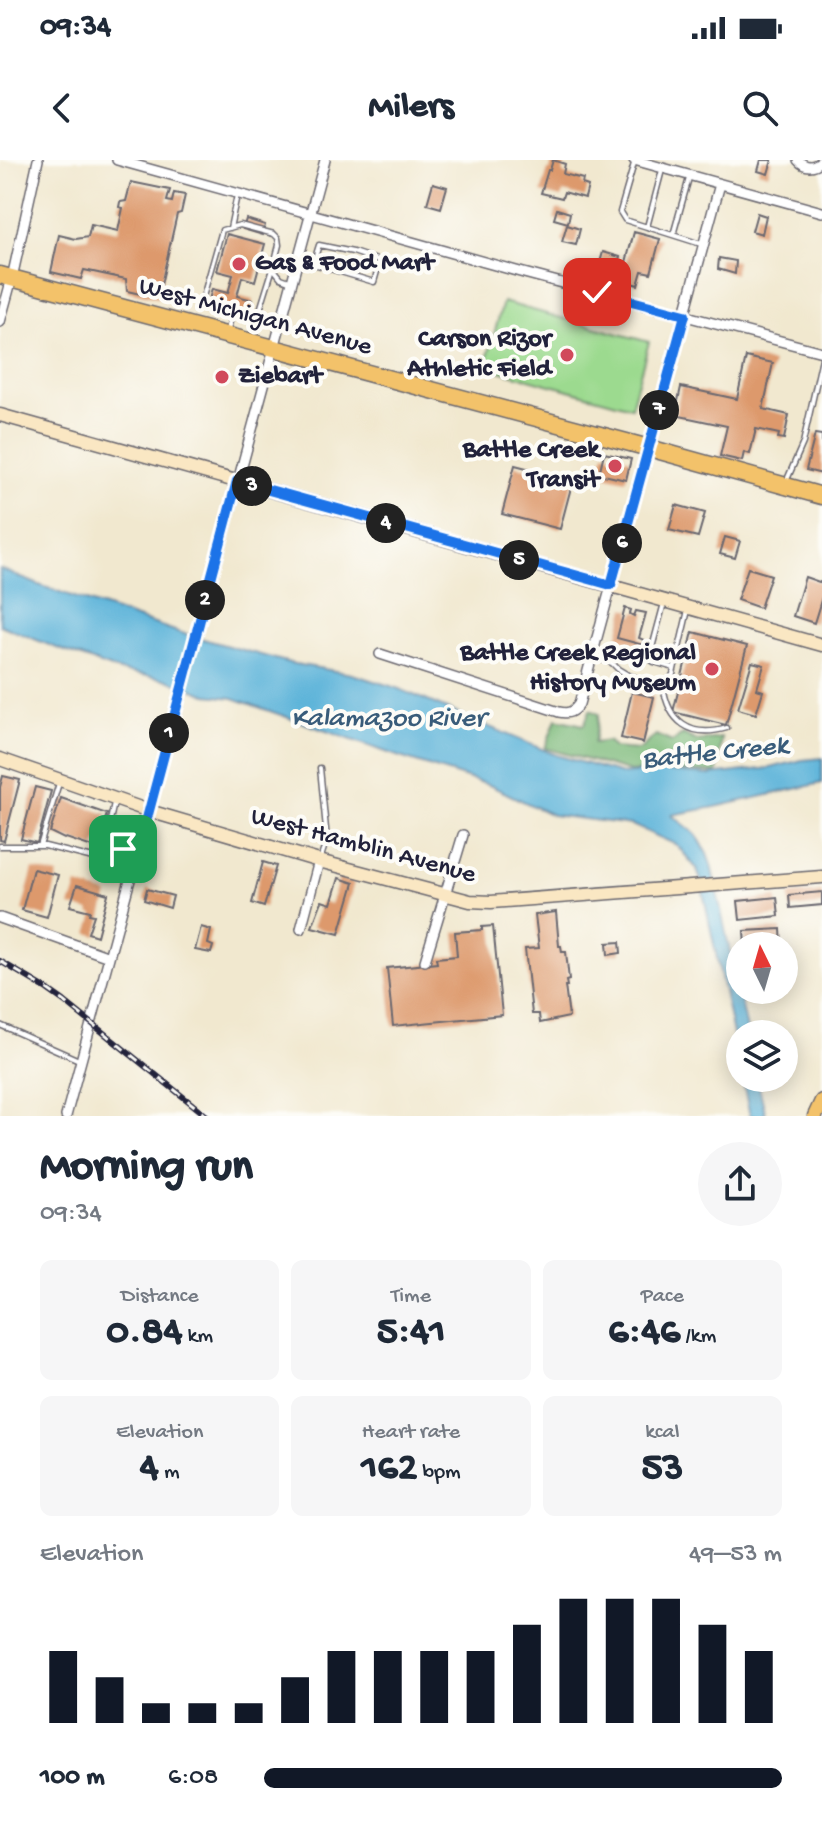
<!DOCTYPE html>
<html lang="en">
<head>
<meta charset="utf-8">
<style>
  body { margin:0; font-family:"Gochi Hand",sans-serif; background:#f6f6f7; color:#1f2937; height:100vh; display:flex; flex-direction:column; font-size:30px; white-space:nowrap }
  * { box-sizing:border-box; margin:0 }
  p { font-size:26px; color:#747a83 }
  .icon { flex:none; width:44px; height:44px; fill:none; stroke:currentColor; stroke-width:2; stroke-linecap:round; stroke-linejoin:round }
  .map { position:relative; height:956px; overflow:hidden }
  .sheet { display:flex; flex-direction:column; background:#fff; flex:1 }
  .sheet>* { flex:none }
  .needle { width:52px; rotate:355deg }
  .tools { position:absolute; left:726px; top:772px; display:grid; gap:16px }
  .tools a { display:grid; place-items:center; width:72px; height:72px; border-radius:50%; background:#fff; box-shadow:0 4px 20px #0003; font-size:40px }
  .pin { position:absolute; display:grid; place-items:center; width:68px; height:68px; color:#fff; margin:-34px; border-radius:16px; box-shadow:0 4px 12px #0006 }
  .km { position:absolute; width:40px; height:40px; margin:-20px; border-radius:50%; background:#222; color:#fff; font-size:22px; line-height:40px; text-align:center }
  .round { display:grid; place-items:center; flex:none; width:84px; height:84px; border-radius:42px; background:#f6f6f7 }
  .headline { display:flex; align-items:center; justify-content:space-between; height:136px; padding:0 40px }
  h1 { font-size:44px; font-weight:700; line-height:60px }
  .metrics { display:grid; grid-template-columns:repeat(3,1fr); gap:12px; height:136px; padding:8px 40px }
  .metrics div { display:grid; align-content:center; border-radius:12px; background:#f6f6f7; text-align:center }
  .metrics b { font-size:40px; font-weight:700 }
  .metrics small { font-size:22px; font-weight:400 }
  .metrics p { font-size:22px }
  .chart { height:224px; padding:16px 40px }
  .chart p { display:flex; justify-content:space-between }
  .chart svg { width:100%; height:144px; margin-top:8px; stroke:#111827; stroke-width:6 }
  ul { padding:0 40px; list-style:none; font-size:26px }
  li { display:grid; grid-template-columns:128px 96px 1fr; align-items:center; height:60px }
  li i { height:20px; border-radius:10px; background:#111827 }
  .status { display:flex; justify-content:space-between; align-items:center; height:56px; padding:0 40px; background:#fff; direction:ltr }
  .status svg { height:22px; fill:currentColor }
  header { display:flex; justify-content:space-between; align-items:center; height:104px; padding:0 40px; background:#fff; font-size:36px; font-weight:700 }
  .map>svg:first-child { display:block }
  .green { fill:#9cda8f; stroke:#5f7e65; stroke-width:2 }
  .forest { fill:#7dba7a; stroke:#506e5a; stroke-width:2 }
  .water { fill:#5cb3d9; stroke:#3f6a8a; stroke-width:2 }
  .building { fill:#dd996c }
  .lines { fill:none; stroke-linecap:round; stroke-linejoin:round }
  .lane-casing { stroke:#6a676f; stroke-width:7 }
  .street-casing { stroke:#6a676f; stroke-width:12 }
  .secondary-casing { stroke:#6a676f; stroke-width:15 }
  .primary-casing { stroke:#6a676f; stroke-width:17 }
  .highway-casing { stroke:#6a676f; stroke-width:19 }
  .lane { stroke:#fff; stroke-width:4 }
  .street { stroke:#fff; stroke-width:9 }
  .secondary { stroke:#fae7c3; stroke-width:12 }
  .primary { stroke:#f3c26a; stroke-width:14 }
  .highway { stroke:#f3c26a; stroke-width:16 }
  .rail-casing { stroke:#22223b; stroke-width:6 }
  .rail { stroke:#fdfcf7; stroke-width:3; stroke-dasharray:9; stroke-linecap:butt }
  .route-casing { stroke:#fff; stroke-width:16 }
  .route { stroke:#1a73e8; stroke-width:10 }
  .poi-dot { fill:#d1495b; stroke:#fdfcf7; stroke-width:3 }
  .labels { text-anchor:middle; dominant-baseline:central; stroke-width:8; stroke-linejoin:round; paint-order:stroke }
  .poi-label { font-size:26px; font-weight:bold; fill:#22223b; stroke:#fdfcf7; text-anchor:end }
  .street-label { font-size:26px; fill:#22223b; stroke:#fdfcf7 }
  .water-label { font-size:28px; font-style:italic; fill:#395c7a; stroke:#fdfcf7 }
</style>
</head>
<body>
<div class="status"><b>09:34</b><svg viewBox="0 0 49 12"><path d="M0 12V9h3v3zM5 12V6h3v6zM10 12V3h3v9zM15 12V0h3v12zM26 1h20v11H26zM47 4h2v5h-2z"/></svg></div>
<header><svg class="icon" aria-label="back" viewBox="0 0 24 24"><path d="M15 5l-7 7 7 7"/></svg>Milers<svg class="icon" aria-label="search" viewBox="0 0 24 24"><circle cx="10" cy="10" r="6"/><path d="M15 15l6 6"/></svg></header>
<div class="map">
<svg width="822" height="956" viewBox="0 0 822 956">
  <rect width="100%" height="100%" fill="#fdfcf7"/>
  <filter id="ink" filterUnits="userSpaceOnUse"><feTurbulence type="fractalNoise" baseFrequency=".0125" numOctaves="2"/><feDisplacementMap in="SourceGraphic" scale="16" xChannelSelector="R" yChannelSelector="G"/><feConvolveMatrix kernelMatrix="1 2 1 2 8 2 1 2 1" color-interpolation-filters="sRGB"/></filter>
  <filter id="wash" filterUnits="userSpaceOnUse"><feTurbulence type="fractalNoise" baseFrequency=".006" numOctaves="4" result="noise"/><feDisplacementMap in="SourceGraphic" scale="32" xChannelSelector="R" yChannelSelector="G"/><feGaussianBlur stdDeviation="1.8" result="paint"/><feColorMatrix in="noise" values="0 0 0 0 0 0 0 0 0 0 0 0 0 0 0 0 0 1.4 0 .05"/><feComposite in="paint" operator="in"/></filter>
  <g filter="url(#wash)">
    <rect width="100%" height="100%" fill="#f1e8cf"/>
    <path class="green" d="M503 142 649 182 631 247 485 207Z"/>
    <path class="forest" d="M590 550 599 554 594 583 608 581 614 588 639 590 656 575 672 582 683 574 697 581 722 578 717 613 655 609 631 612 545 588 556 559 584 565Z"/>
    <path class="water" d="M0 409 39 425 178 472 290 503 352 514 397 528 556 595 622 614 655 611 710 615 770 608 802 600 822 598V623L715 647 671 655C694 671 702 677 711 705L748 874H740V907L700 718 697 709 677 685 632 665 552 655 489 625 400 597 233 538 207 535 165 519 120 511 54 487 0 465Z
      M742 918H757L766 956H750Z"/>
    <g id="blocks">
      <path class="building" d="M553 0 565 4 563 14 583 19 582 24 588 26 585 38 564 32 562 38 541 33 548 10H550Z
        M761 0H772L768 14 758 11Z
        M131 22 170 30 167 41 172 42 174 33 185 35 181 53 177 54 158 138 127 131 126 119 84 110 81 119 51 112 59 75 76 79 88 77 91 65 118 71 123 48 119 47 120 42 126 41Z
        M433 23 447 27 441 48 427 44Z
        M557 49 570 53 568 63 554 59Z
        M757 53 766 56 762 74 752 71Z
        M246 59 265 65 263 75 243 69Z
        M567 65 580 69 576 85 562 82Z
        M634 72 660 79 651 113 642 111 638 125 624 121 628 107 625 106Z
        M227 74 265 84 255 121 242 117 237 136 253 140 250 154 208 143 212 129 228 133 233 115 217 111Z
        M603 92 620 97 616 110 613 109 612 112 602 109 603 107 599 106Z
        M719 98 736 101 735 114 718 109Z
        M746 197 773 203 763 249 789 255 784 279 778 278 779 274 756 269 750 294 744 292 742 301 720 296 727 266 675 255 681 227 737 239Z
        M815 274 822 275V314L806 310Z
        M604 293 631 299 626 320 599 314Z
        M515 305 573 320 560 369 502 354Z
        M676 345 705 353 698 377 669 370Z
        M725 377 740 381 735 398 720 394Z
        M748 408 771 415 760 448 737 440Z
        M805 417 822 423V437L814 463 793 456Z
        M625 448 631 450 630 454 634 456 636 451 646 453 639 478 644 480 643 485 617 478Z
        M693 472 747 486 726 565 673 552Z
        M752 502 764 505 757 529 763 531 756 554 738 549Z
        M632 532 654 537 643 583 621 578Z
        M3 616 20 620 4 681 0 680V627Z
        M35 627 51 631 37 683 21 679Z
        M61 638 107 654 95 688 66 678 64 679 50 672Z
        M263 702 276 706 264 747 252 743Z
        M33 709 58 715 47 757 22 750Z
        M339 718 354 723 339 774 312 767 322 741 331 744Z
        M77 725 108 734 97 776 88 773 94 755 89 754 90 751 70 746Z
        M147 729 173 736 170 748 144 740Z
        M822 732V745L790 748 789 735Z
        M777 737 779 756 740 760 738 741Z
        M556 752 559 786H561L562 792H566L569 820 566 821 567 826H565L569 857 540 863 539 854H532L525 789 539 788 535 755Z
        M493 766 502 855 393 866 387 808 437 803 436 798 457 796 455 772 482 770V767Z
        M201 767 211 770 208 784 213 786 211 793 195 790Z
        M781 769 782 786H745L744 771Z
        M620 782 621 793 608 795 607 783Z"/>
    </g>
  </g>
  <g filter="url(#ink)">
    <use href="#blocks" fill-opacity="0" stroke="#6a676f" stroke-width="2"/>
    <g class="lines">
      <g class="lane-casing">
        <path id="lane" d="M635 0 620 52 625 60 701 84
          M647 67 662 10
          M230 68 237 35
          M673 75 689 18
          M300 100 374 122 380 101 353 92 319 85 313 104
          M273 108 259 153 251 159 201 144 222 70 240 65 274 74 278 78 279 85 273 108 281 118 292 122
          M228 170 232 153
          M786 322 803 283 822 198
          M664 443 649 499 654 502 674 508
          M592 497 612 503 618 509 628 515 663 525 669 522 673 514 688 450
          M663 525C668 562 690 579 727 568
          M320 608 327 679 320 700
          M104 685 137 692
          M0 686H45L101 700 114 643
          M40 686 59 623
          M0 865 79 900"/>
      </g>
      <g class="street-casing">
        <path id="street" d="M117 0 520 112 822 192
          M634 0 822 52
          M798 0C805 8 814 8 822 0
          M0 162 12 118 38 0
          M380 494 559 552C569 554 573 552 579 544L720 24
          M0 758 109 797
          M301 769 319 701
          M425 801 463 675
          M66 956 325 0"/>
      </g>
      <g class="secondary-casing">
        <path id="secondary" d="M0 255 822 485
          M0 599 149 651 319 701 470 741 491 742 822 717"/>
      </g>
      <g class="primary-casing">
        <path id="primary" d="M815 956 822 941"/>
      </g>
      <g class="highway-casing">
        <path id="highway" d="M0 115 649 288 822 336"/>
      </g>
      <use href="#lane" class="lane"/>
      <use href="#street" class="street"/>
      <use href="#secondary" class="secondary"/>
      <use href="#primary" class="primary"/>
      <use href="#highway" class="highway"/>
      <g class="rail-casing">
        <path id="rail" d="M0 801 47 829 64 841 207 956"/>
      </g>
      <use href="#rail" class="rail"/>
    </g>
  </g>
  <g class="lines" filter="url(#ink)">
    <g class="route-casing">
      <path id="route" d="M123 689 138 692 237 321 611 425 685 155 597 132"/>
    </g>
    <use href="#route" class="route"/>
  </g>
  <g class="poi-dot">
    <circle cx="239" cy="104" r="8"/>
    <circle cx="567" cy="195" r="8"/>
    <circle cx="222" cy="217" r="8"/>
    <circle cx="615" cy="306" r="8"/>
    <circle cx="712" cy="509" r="8"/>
  </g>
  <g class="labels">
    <g class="poi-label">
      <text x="255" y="104" text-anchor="start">Gas &amp; Food Mart</text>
      <text x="551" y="180">Carson Rizor<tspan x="551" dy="30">Athletic Field</tspan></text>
      <text x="238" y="217" text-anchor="start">Ziebart</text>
      <text x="599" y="291">Battle Creek<tspan x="599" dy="30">Transit</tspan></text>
      <text x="696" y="494">Battle Creek Regional<tspan x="696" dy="30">History Museum</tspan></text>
    </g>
    <g class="street-label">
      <text transform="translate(255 158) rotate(15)">West Michigan Avenue</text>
      <text transform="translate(363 687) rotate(15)">West Hamblin Avenue</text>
    </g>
    <g class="water-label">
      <text x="388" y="559">Kalamazoo River</text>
      <text transform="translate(715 594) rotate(-6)">Battle Creek</text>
    </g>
  </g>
</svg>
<div class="tools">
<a><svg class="needle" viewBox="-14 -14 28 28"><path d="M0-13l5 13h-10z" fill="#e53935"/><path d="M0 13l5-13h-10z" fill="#747a83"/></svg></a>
<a><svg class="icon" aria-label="layers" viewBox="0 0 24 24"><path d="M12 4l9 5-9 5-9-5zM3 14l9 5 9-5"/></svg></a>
</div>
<div class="pin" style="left:123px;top:689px;background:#1e9e55"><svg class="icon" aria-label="arrive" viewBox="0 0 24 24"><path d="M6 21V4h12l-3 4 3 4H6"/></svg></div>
<div class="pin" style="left:597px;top:132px;background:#d93025"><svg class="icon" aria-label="check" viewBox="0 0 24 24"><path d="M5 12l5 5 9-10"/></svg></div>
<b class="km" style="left:169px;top:573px">1</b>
<b class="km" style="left:205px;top:440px">2</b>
<b class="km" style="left:252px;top:326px">3</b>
<b class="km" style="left:386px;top:363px">4</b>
<b class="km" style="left:519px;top:400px">5</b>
<b class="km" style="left:622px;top:383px">6</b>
<b class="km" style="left:659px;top:250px">7</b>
</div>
<section class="sheet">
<div class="headline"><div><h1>Morning run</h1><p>09:34</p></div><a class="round"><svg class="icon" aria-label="share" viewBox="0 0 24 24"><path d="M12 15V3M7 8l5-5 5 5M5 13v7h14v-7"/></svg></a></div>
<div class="metrics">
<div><p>Distance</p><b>0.84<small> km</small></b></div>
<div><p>Time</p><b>5:41</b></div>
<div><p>Pace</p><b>6:46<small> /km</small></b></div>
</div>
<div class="metrics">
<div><p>Elevation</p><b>4<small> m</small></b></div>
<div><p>Heart rate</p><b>162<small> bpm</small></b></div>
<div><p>kcal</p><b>53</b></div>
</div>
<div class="chart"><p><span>Elevation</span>49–53 m</p>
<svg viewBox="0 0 160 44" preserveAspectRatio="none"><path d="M5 44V22M15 44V30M25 44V38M35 44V38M45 44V38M55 44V30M65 44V22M75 44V22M85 44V22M95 44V22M105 44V14M115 44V6M125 44V6M135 44V6M145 44V14M155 44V22"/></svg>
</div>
<ul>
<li><b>100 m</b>6:08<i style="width:100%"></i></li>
</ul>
</section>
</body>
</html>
